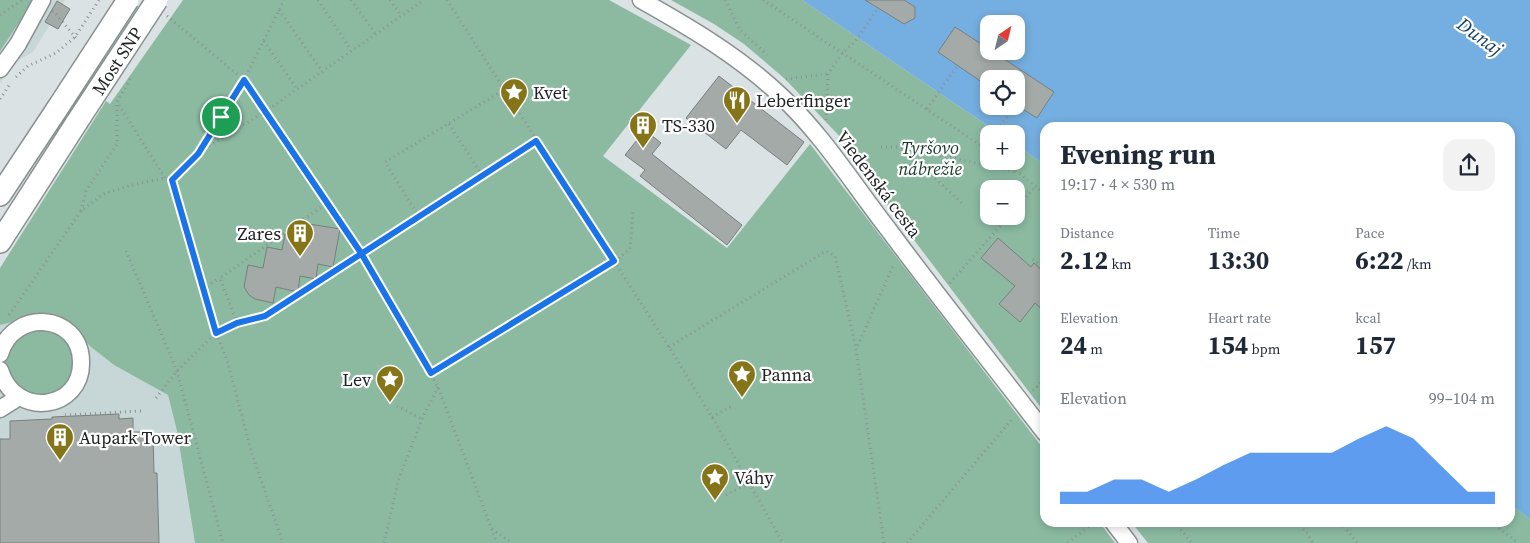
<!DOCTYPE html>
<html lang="en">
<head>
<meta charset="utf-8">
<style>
  body { margin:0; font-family:"Source Serif 4",serif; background:#f2f2f3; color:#1f2937; height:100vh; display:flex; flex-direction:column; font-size:19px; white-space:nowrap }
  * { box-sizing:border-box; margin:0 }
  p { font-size:16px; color:#747a83 }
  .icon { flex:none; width:28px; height:28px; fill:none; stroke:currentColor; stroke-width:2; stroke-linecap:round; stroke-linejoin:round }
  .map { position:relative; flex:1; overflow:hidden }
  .panel { position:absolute; left:1040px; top:122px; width:475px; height:405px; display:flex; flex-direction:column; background:#fff; border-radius:15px; box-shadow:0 2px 8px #0003 }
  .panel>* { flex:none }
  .needle { width:32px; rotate:35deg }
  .tools { position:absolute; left:980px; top:15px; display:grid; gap:10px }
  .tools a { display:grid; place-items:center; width:45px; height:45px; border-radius:10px; background:#fff; box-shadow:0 2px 8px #0003; font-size:25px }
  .pin { position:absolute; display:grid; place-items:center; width:42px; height:42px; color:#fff; margin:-21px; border:2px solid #fff; border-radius:50%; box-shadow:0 1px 5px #0007 }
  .round { display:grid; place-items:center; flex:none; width:52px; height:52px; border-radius:15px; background:#f2f2f3 }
  .summary { display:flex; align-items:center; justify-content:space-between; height:85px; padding:0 20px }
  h1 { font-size:28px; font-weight:700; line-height:38px }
  .figures { display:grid; grid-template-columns:repeat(3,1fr); gap:8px; height:85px; padding:5px 20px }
  .figures div { display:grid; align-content:center }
  .figures b { font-size:25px; font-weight:700 }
  .figures small { font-size:14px; font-weight:400 }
  .figures p { font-size:14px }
  .chart { height:140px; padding:10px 20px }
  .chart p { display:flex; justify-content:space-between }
  .chart svg { width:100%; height:90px; margin-top:5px; fill:#1a73e8; opacity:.7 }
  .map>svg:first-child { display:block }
  .built { fill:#c7d6d7 }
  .green { fill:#8bbaa1; fill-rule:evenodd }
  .water { fill:#75aee0; fill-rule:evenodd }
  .building { fill:#a3aaa8; stroke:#79807e }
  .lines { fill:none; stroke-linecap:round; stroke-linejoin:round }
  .minor-casing { stroke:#899090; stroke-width:19 }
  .major-casing { stroke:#899090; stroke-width:24 }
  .path { stroke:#8c9192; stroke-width:3; stroke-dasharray:1 4; stroke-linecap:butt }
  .minor { stroke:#fff; stroke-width:16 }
  .major { stroke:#fff; stroke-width:21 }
  .major-bridge-casing { stroke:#899090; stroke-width:24; stroke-linecap:butt }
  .major-bridge { stroke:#fff; stroke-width:21 }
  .route-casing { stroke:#fff; stroke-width:10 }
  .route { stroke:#1a73e8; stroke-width:6 }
  .labels { text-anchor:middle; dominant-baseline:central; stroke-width:4.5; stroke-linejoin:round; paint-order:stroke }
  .street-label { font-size:18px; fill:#212424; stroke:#fff }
  .poi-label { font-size:18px; fill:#212424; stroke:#fff; text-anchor:start }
  .park-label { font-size:18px; font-style:italic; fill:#183a2a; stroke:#fff }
  .water-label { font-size:19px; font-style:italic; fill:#184264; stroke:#fff }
</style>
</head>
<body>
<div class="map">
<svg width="1530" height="543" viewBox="0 0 1530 543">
  <rect width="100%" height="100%" fill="#dbe2e3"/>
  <path class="built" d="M0 0H65L33 52 17 61 0 83Z
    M35 317 68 324 91 347 114 365 168 395 177 431 195 543H0V325Z"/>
  <path class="green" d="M0 0H34L0 51Z
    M183 0H609L691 45 603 156 727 248 810 144 1045 451V522L1100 523 1115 543H195L177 431 168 395 114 365 91 347 68 324 35 317 0 325V268L106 101 110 104Z
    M671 0H802L1000 134H989V161H1016V145L1045 165V413L883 199 884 194 846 143 785 79 744 44 714 24ZM989 189H1016V216H989Z
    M23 329 59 330 78 361 62 393 27 397 4 371 3 359Z
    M1510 504 1530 519V543H1148L1132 523 1510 522Z"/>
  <path class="water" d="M802 0H1530V519L1510 504V128H1045V165L1016 145V134H1000ZM989 24H1016V51H989ZM989 79H1016V106H989Z"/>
  <path class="building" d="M865 0H904L915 7V18L904 24Z
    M57 1 70 9 58 29 45 22Z
    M955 27 989 49V51H992L1054 92 1037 118 1016 105V79H989V87L938 52Z
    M719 76 804 142 787 165 741 130 726 149 686 118Z
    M645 130 661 143 652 154 742 225 727 245 640 176 645 170 625 155Z
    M303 223 340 229 333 267 318 264 316 279 300 276 298 292 276 287 273 303 255 299 249 295 244 287 248 265 263 268 267 247 282 250 285 234 300 237Z
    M998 238 1031 267 1034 263 1045 273V312L1035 303 1020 322 999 304 1015 286 981 258Z
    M119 414V419L133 418V432H153L154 473H157L159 543H0V439H10V421L52 419V417Z"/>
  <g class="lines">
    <g class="minor-casing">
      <path id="minor" d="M641 0C691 28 740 57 781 96 823 135 853 184 888 229 939 298 993 365 1045 433
        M0 69 18 44 42 0
        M0 354C13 308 80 313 81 361 83 410 15 420 0 370
        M0 409 19 397
        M1113 522 1129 543"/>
    </g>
    <g class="major-casing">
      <path id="major" d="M0 195 57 109
        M0 242 77 122"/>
    </g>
    <path class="path" d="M318 0 351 50
      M351 0 375 33
      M390 0 401 15
      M447 0 669 347 712 417 783 543
      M725 0 740 30 767 55
      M763 0 989 151
      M279 10 322 71
      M52 11 56 14 76 38
      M0 15 22 0
      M167 16 244 80 361 253 438 387 497 543
      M264 41 297 89
      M16 77 28 66 56 53 75 37 99 0
      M130 79 117 102 165 178
      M786 79 828 74
      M0 99 10 84
      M927 109 957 66
      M826 120 828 74 843 52 854 43 878 8
      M449 124 482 175
      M995 134 1014 106
      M881 147H901L1018 172
      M902 148 963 204
      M985 148 989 143
      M199 153 244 80 284 0
      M1004 161 1045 194
      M903 173 915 160
      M172 179 198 153 266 111 424 0
      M172 180 203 289 216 333 227 360 252 454 283 543
      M1016 208 1035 187
      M81 211 86 191 117 144V104
      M419 217 385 162 504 90
      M126 251 177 371 223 543
      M1033 259 1045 269
      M950 283 1009 216
      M203 289 220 278
      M9 315 81 211 103 194 132 185 165 178 172 180
      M237 323 220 278 327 203
      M669 347 826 251 835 256 856 348
      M431 373 619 258 630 249 633 210
      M1037 386 1045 394
      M1033 391 1045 377
      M156 398 177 371 216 333 237 323 265 316 536 141
      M397 406 422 419
      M65 415 142 411
      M712 417 732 406
      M726 495 749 483
      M1174 522 1192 543
      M1296 522 1307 533 1313 543
      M1341 522 1357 543
      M1491 522 1518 543
      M492 529 512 543
      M384 543 399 478 422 419 438 387
      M884 543 856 349 894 264
      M907 543 1013 418
      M1068 543 1094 522"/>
    <use href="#minor" class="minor"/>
    <use href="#major" class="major"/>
    <g class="major-bridge-casing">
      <path id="major-bridge" d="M57 109 128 0
        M77 122 157 0"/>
    </g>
    <use href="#major-bridge" class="major-bridge"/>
  </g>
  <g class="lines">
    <g class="route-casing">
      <path id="route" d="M221 117 198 154 172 180 216 333 237 323 265 316 536 141 614 261 431 373 361 253 244 80 221 117"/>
    </g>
    <use href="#route" class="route"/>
  </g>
  <defs>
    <g id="sight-pin" transform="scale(1.4375)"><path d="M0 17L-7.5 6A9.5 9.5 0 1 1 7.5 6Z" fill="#867518" stroke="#fff"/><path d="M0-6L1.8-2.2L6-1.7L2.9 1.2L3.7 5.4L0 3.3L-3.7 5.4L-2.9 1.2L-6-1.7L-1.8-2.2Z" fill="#fff"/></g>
    <g id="restaurant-pin" transform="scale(1.4375)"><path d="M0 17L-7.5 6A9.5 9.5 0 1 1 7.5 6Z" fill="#867518" stroke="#fff"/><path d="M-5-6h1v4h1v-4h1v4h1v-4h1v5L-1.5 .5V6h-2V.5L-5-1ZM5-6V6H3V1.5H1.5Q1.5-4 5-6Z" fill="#fff"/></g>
    <g id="building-pin" transform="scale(1.4375)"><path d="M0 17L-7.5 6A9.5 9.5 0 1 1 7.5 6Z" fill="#867518" stroke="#fff"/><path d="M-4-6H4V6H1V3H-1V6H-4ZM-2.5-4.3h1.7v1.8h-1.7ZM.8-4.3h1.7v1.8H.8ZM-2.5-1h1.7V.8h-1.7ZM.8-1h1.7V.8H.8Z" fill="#fff"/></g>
  </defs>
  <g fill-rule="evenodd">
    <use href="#sight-pin" x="514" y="92"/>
    <use href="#restaurant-pin" x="737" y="100"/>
    <use href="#building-pin" x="643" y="125"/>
    <use href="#building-pin" x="300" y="233"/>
    <use href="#sight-pin" x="742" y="374"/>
    <use href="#sight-pin" x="390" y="379"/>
    <use href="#building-pin" x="60" y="437"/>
    <use href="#sight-pin" x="715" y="477"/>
  </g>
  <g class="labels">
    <g class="street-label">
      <text transform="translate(117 61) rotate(-57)">Most SNP</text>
      <text transform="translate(879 184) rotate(53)">Viedenská cesta</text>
    </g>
    <g class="poi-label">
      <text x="533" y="92">Kvet</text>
      <text x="756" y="100">Leberfinger</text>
      <text x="662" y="125">TS-330</text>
      <text x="281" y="233" text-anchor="end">Zares</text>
      <text x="761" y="374">Panna</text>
      <text x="371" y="379" text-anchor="end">Lev</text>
      <text x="79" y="437">Aupark Tower</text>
      <text x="734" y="477">Váhy</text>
    </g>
    <g class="park-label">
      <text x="930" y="147">Tyršovo<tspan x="930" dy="21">nábrežie</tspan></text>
    </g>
    <g class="water-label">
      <text transform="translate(1480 36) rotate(36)">Dunaj</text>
    </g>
  </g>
</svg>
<div class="tools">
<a><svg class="needle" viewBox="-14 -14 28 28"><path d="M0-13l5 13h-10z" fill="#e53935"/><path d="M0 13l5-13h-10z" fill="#747a83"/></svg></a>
<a><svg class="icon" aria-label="locate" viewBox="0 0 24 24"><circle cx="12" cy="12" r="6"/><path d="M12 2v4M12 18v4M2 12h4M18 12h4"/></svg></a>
<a>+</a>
<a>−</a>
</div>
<div class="pin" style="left:221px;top:117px;background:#1e9e55"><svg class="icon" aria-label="arrive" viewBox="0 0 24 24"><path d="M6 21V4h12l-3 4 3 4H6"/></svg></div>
<section class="panel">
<div class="summary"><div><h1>Evening run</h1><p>19:17 · 4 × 530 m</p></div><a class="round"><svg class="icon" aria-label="share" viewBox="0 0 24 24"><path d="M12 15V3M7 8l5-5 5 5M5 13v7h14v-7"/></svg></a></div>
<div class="figures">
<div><p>Distance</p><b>2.12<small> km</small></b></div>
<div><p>Time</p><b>13:30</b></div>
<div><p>Pace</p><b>6:22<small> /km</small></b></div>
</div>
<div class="figures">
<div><p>Elevation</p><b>24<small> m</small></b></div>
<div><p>Heart rate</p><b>154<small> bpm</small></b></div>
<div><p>kcal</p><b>157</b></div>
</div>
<div class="chart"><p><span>Elevation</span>99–104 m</p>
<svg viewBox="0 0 160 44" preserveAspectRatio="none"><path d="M0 44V38L10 38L20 32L30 32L40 38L50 32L60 25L70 19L80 19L90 19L100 19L110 12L120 6L130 12L140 25L150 38L160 38V44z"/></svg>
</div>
</section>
</div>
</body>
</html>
